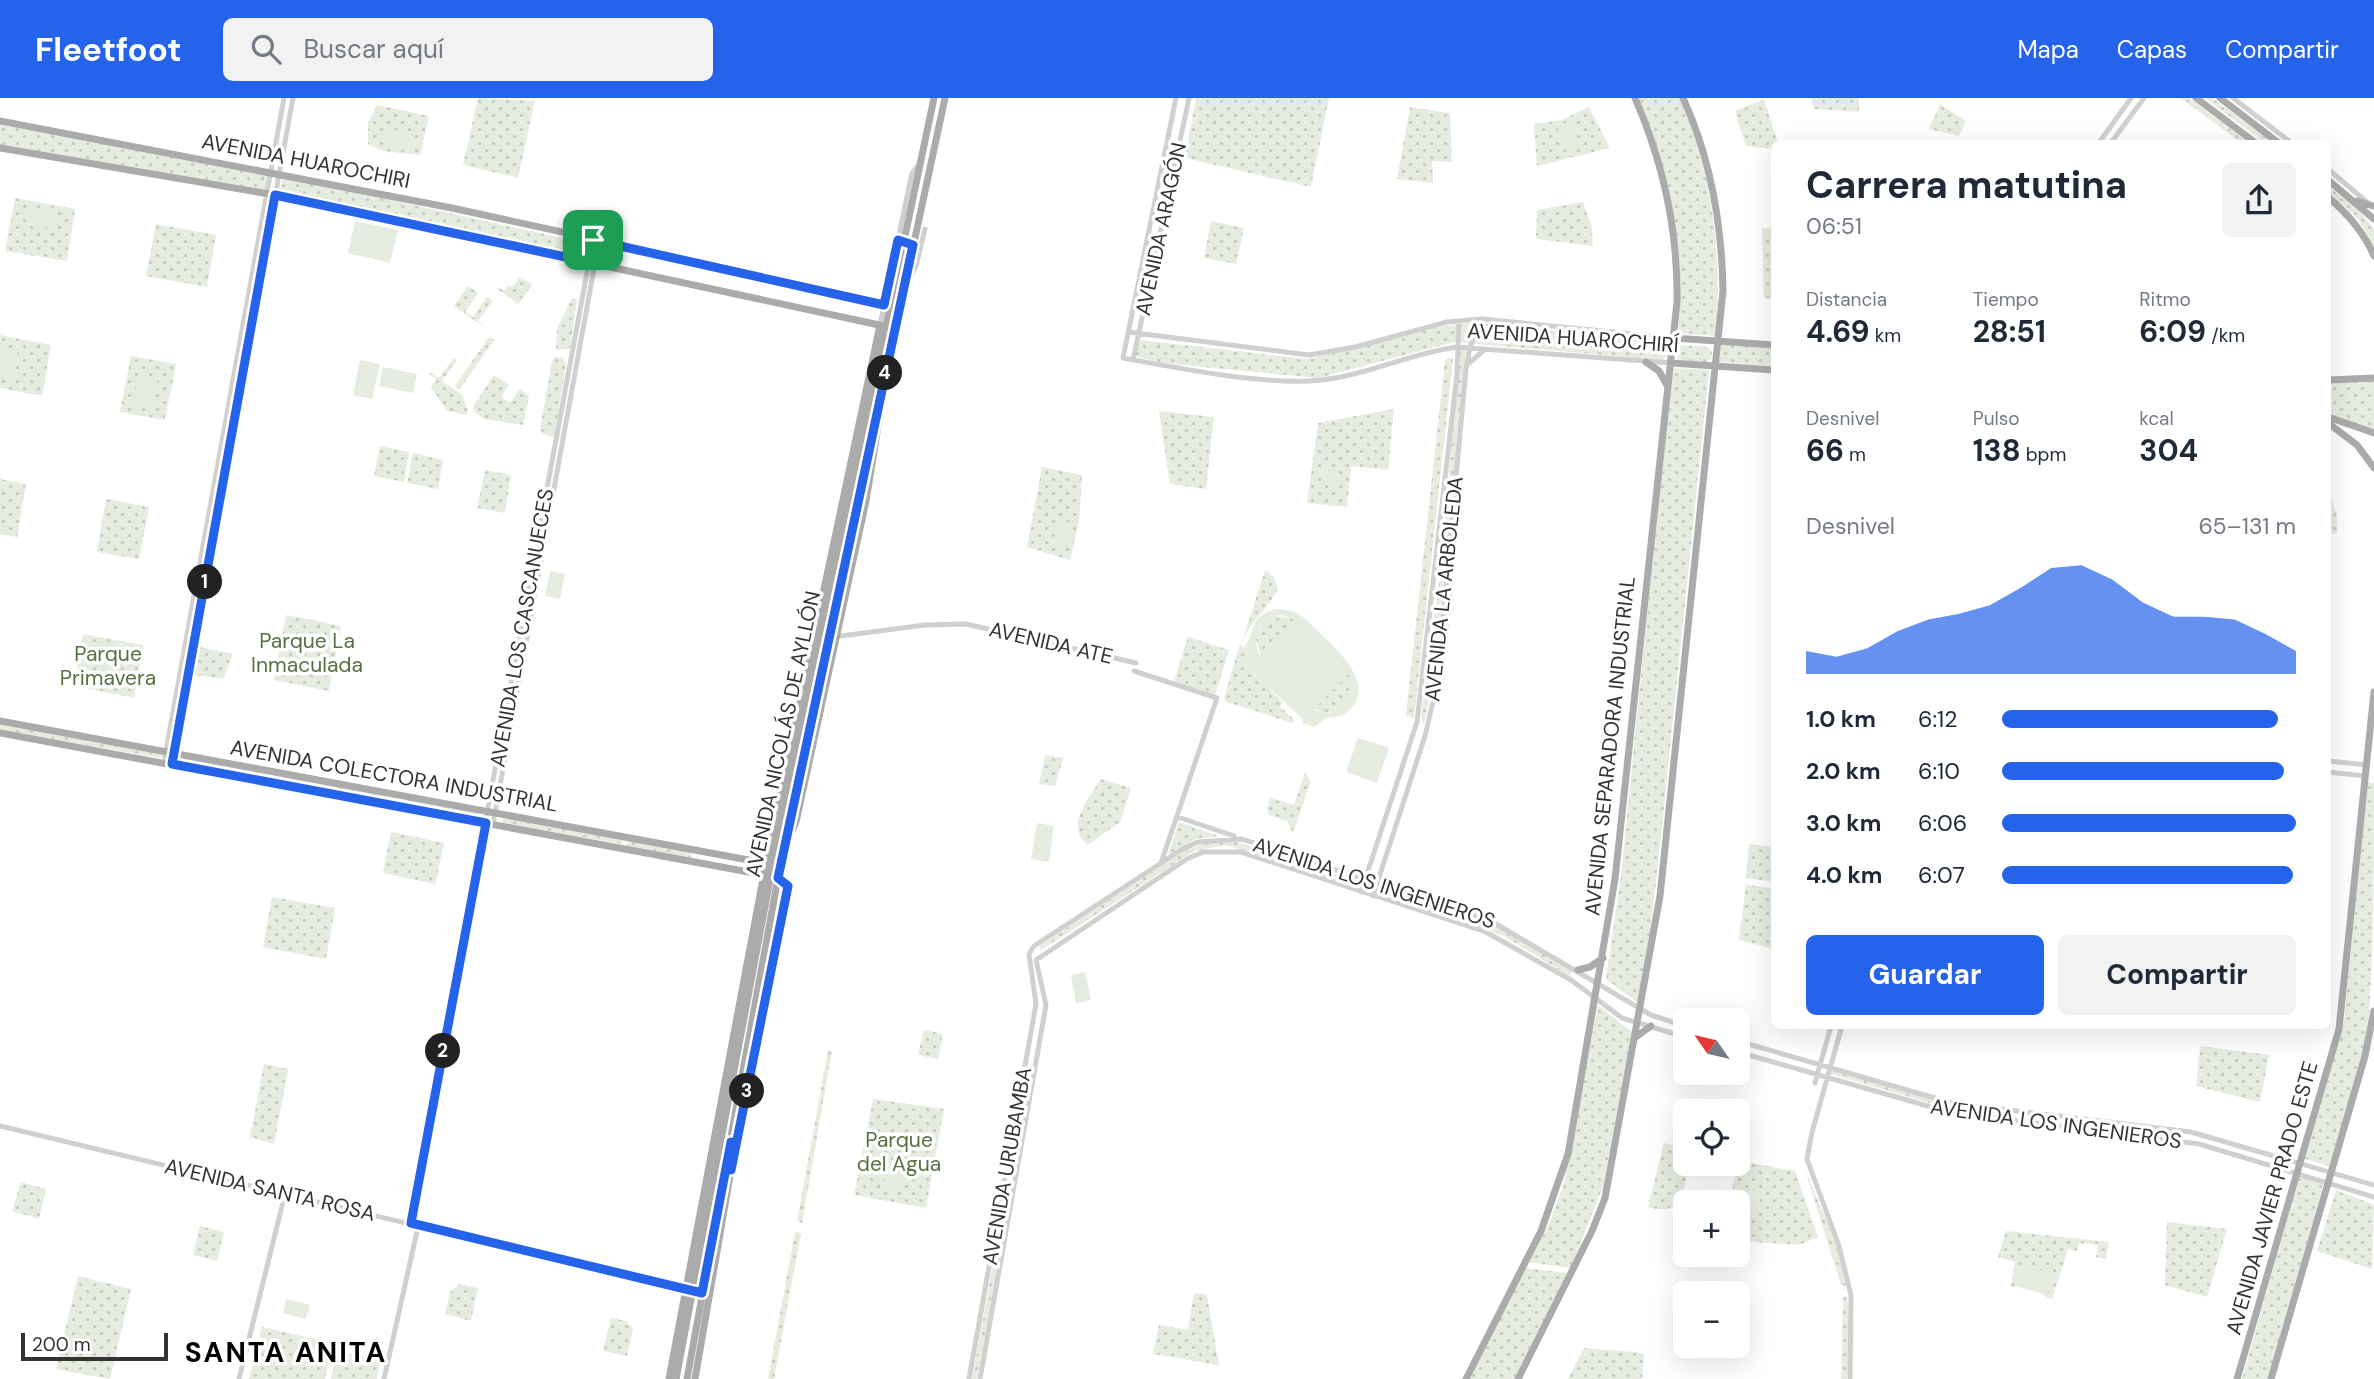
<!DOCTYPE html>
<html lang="es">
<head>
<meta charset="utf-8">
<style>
  body { margin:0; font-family:"DM Sans",sans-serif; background:#f2f2f3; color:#1f2937; height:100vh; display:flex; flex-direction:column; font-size:26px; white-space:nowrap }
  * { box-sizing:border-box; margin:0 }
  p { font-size:23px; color:#747a83 }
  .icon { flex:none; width:38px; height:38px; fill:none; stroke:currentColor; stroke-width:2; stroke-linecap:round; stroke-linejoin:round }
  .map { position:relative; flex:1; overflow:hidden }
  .side { position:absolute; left:1771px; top:42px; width:560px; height:889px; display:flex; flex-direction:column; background:#fff; border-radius:10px; box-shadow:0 7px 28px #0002 }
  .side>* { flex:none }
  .needle { width:46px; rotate:304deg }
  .fabs { position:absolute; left:1673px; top:910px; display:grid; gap:14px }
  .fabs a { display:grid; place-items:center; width:77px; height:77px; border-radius:10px; background:#fff; box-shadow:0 7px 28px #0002; font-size:35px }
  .scale { position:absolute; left:21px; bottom:18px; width:147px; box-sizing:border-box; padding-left:7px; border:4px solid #333; border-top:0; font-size:19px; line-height:24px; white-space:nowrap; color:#333; -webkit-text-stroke:5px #fff; paint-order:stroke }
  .pin { position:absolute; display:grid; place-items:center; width:60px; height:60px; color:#fff; margin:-30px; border-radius:14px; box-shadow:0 4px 10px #0006 }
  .km { position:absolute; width:35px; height:35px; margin:-18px; border-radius:50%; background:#222; color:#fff; font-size:19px; line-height:35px; text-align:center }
  .round { display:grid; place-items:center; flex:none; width:74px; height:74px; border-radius:10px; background:#f2f2f3 }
  .head { display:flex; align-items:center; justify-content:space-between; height:119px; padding:0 35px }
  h1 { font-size:38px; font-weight:700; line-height:52px }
  .metrics { display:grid; grid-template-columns:repeat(3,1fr); gap:10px; height:119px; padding:7px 35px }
  .metrics div { display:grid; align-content:center }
  .metrics b { font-size:30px; font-weight:700 }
  .metrics small { font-size:19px; font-weight:400 }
  .metrics p { font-size:19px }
  .chart { height:196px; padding:14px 35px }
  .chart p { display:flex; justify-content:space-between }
  .chart svg { width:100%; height:126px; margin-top:7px; fill:#2563eb; opacity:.7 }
  .action { display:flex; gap:14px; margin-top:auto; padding:14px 35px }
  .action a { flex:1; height:80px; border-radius:10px; background:#2563eb; color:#fff; font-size:28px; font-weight:700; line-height:80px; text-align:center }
  .action a+a { background:#f2f2f3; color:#1f2937 }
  ul { padding:0 35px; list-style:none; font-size:23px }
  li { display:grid; grid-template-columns:112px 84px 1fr; align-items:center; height:52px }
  li i { height:18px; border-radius:9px; background:#2563eb }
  header { display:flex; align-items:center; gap:42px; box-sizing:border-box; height:98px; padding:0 35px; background:#2563eb; color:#fff }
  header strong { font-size:33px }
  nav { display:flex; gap:38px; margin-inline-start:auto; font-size:24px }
  .search { width:490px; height:63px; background:#f2f2f3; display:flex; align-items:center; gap:18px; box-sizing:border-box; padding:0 24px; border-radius:10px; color:#747a83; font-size:26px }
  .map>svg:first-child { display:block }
  .green { fill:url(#green-dots) }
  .pitch { fill:#e6ecdf; fill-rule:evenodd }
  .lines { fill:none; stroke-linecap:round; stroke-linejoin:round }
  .minor { stroke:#d0d0d0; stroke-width:5 }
  .major { stroke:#ababab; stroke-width:7 }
  .route-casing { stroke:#fff; stroke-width:14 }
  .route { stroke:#2563eb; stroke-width:9 }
  .labels { text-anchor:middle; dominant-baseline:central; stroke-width:7; stroke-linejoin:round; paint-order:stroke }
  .street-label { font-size:21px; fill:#333; stroke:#fff }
  .park-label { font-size:21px; fill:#56703f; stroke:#fff }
  .district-label { font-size:28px; font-weight:bold; letter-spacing:2px; fill:#000; stroke:#fff }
</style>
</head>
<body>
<header>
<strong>Fleetfoot</strong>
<div class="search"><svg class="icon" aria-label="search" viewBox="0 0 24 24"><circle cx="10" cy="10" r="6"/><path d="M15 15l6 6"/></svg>Buscar aquí</div>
<nav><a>Mapa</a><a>Capas</a><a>Compartir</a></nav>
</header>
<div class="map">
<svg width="2374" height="1281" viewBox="0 0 2374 1281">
  <defs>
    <pattern id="green-dots" width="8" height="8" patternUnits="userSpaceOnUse" patternTransform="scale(1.75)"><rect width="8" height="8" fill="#e6ecdf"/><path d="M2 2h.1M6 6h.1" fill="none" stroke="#c6cbc0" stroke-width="1.8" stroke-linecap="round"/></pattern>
  </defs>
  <rect width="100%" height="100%" fill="#fff"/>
  <path class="green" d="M478 0 535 3 518 80 463 67Z
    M1196 0H1329L1311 89 1185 60Z
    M1639 0H1680C1713 76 1722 156 1716 238L1678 235C1684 148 1672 81 1639 0Z
    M1811 0H1859V14L1814 11Z
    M2181 0H2189L2249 45H2241Z
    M2205 0H2212L2274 45H2265Z
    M1764 1 1778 45 1773 51 1746 48 1735 13Z
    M1940 6 1966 23 1959 38 1929 31Z
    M377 7 429 18 420 57 383 53 368 46V25Z
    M1410 9 1450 15 1452 64 1432 63 1433 85 1397 81Z
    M1589 9 1610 50 1537 68 1534 26 1562 22Z
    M0 27 269 74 266 94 0 47Z
    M283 78 589 146 586 159 280 94Z
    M2328 88 2361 115 2374 131V148L2358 121 2328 93Z
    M15 100 75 111 67 163 5 153Z
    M270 104 272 105 222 368 268 105Z
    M1583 104 1592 130 1593 148 1536 141 1537 112Z
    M1211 123 1244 130 1236 166 1204 160Z
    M156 126 216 137 207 189 146 178Z
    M1762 130 1774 131V201L1764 200Z
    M519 180 533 186 518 206 495 189 505 192 508 187 512 189Z
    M468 188 478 195 465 214 473 219 487 199 493 203 478 223 484 229 454 208Z
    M572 200 577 201 570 251 556 252 557 231Z
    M1477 224 1669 244 1667 258 1662 262 1454 244 1318 280 1161 265 1135 258 1141 242 1308 261 1439 229Z
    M0 237 51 247 42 298 0 290Z
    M489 239 494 242 460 291 455 288Z
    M1721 245 1774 249V268L1719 264Z
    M1682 247 1708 249 1712 254 1711 261 1707 264 1678 262 1677 251Z
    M1460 251 1466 252 1446 467 1441 465Z
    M131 258 176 266 165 322 120 314Z
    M555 259 563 260 566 266 554 339 543 336 540 331 552 263Z
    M454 260 457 262 442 283 462 297 468 313 466 317 447 313 431 289 436 281 426 273 439 280Z
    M1449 260 1453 261 1414 620 1406 617 1445 262Z
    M1672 270 1709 272 1658 768 1649 841 1637 904 1606 881 1621 777Z
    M494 277 509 287 501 299 510 305 520 291 529 298 523 327 484 321 474 313V307Z
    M2328 283H2374V332L2328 315Z
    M1394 311 1388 372 1351 368 1347 409 1307 405 1318 325Z
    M1159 313 1214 319 1206 391 1170 386Z
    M380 348 409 354 404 384 374 378Z
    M413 355 443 362 438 391 407 385Z
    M1042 369 1082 377 1079 424 1070 462 1027 449Z
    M485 372 511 377 505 415 477 410Z
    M0 381 26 386 17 439 0 436Z
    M2328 391 2337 417V436L2328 435Z
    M106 401 149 409 139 461 97 454Z
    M1265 472 1274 479 1278 491C1268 511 1251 522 1242 544Z
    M1440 478H1444L1433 581 1424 626 1421 620Z
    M1450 482H1454L1444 577 1440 578Z
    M286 517 341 528 329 593 274 582Z
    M1275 518 1296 521 1349 575 1353 592 1343 610 1327 615 1312 611 1261 560 1255 537 1265 522Z
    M83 536 143 547 134 600 74 588Z
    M1188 539 1229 552 1215 597 1174 583Z
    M1240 546 1245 552V568L1283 604 1280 608 1295 623 1293 625 1227 604 1224 600Z
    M200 549 233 556 223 581 195 577Z
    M0 626 162 655 161 660 0 632Z
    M1045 657 1063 660 1055 688 1039 686Z
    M182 659 267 674 266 681 181 665Z
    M1305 675 1311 683 1293 735 1287 723 1269 717 1267 712 1270 700 1294 707Z
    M279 676 385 697 384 703 278 683Z
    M1101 681 1131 690 1120 724 1088 747C1064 728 1089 700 1101 681Z
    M2367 684 2374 685C2374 765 2374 850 2368 929 2360 976 2343 1022 2329 1068L2305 1061 2344 924Z
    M407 701 478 714 477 720 405 707Z
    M503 719 622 741V746L502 725Z
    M1179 724 1219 738 1196 741 1168 757Z
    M391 734 444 745 435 786 383 775Z
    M629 743 691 754V760L626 748Z
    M1233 743 1258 750 1256 756 1225 747 1195 753 1041 852 1039 848 1181 755 1205 745Z
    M1749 746 1774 749V784L1746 780Z
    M1274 756 1402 797V803L1272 762Z
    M1746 787 1774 790V851L1739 842Z
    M272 799 335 810 326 861 263 849Z
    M1415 801 1507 833 1573 872 1569 878 1504 838 1413 808Z
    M1598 907 1632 934 1603 1088 1571 1170 1528 1164 1549 1126 1564 1085Z
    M924 932 943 936 938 961 918 957Z
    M2200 948 2269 957 2260 1004 2196 988Z
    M828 952 832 953 802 1125 797 1124Z
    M264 966 288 971 274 1046 250 1039Z
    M1832 972 1941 1004 2012 1013V1017L1940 1008 1831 976Z
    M1024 990H1029L1015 1074 1009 1073Z
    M873 1001 944 1011 926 1110 854 1097Z
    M1664 1045 1685 1050V1066H1689C1683 1093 1684 1119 1648 1109Z
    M1739 1063 1795 1073 1818 1139 1799 1147 1738 1143V1104H1729Z
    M1805 1072 1837 1147 1846 1188 1841 1187Z
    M2300 1077 2324 1084 2268 1281H2242Z
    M21 1084 46 1091 39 1121 12 1113Z
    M2336 1092 2374 1107 2372 1171 2317 1153Z
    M2167 1124 2227 1131 2207 1199 2165 1187Z
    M200 1128 224 1134 217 1163 193 1157Z
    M2006 1133 2109 1144 2106 1161 2096 1159 2098 1147 2079 1145 2077 1153 2068 1151 2052 1201 2046 1199 2022 1166 2015 1190 2011 1188 2015 1164 1998 1159Z
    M795 1134 801 1135 774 1281H768Z
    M1525 1170 1567 1175 1514 1281H1470Z
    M992 1171H997L977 1281H972Z
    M78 1178 131 1191 110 1281 56 1271Z
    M460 1186 478 1190 471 1223 445 1216 450 1194Z
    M1194 1195 1207 1197 1219 1267 1153 1256 1159 1227 1188 1232Z
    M1847 1198 1851 1246 1847 1281H1841L1843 1200Z
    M611 1220 626 1223 633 1230 627 1258 603 1253Z
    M262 1229 332 1245 325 1281H249Z
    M1584 1250 1644 1255 1642 1281H1568Z
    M337 1253 381 1262 377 1281H331Z"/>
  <path class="pitch" d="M1571 24 1577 49 1563 52 1557 27Z
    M389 31 415 36 411 53 385 48Z
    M30 109 58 115 55 132 27 126Z
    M355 123 398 132 390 165 348 155Z
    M1 250 18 253 13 282 0 279Z
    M360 262 380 266 372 301 353 297Z
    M383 269 417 276 413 295 379 288Z
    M139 276 158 280 152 309 133 306Z
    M1325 363 1345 380 1337 390 1317 373Z
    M1059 422 1073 426 1066 450 1052 446Z
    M550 473 565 476 560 501 545 498Z
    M1277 511 1293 513 1303 519C1324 540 1387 587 1344 616 1338 620 1329 619 1323 622 1320 624 1318 628 1314 629L1303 625V621L1245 568 1243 550C1257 537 1246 517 1277 511ZM1281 517 1295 521 1260 557 1313 612 1261 560C1250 541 1257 519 1281 517ZM1349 576 1353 592 1343 610 1327 615 1313 612Z
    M103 552 120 555 115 583 98 580Z
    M1358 640 1389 650 1377 685 1346 674Z
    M1037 725 1054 728 1049 764 1031 761Z
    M1085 874 1091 902 1076 906 1071 877Z
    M889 1063 905 1066 899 1094 883 1091Z
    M1747 1090 1761 1091 1759 1114 1745 1113Z
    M2022 1166 2054 1176 2047 1197 2015 1188Z
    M286 1201 310 1207 306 1221 283 1215Z"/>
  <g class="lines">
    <path class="minor" d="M1176 0 1123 260C1177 270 1267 288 1321 282 1368 277 1411 255 1457 249L1671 265
      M2233 0 2293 46
      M2098 46 2131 0
      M2110 46 2144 0
      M2328 71 2368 105
      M905 190 916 168 925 131
      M880 227 912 75 918 68
      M1128 234 1309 257 1355 249 1447 224 1482 221 1674 240
      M1133 262 1189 0
      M1469 265 1484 252
      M833 539 925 527 966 526 1136 565
      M1134 573 1217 600 1161 765
      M2328 663 2367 667
      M164 664 284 0
      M172 666 293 0
      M2328 674 2365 678
      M1178 719 1234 738
      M493 726 599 143
      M1361 794 1417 624 1457 276 1459 223
      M1373 798 1425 638 1437 586 1466 271 1470 249 1482 221
      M1842 928 1812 1034 1807 1061 1839 1148 1851 1197 1850 1281
      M1738 943 1952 1005 2191 1034 2374 1087
      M1738 954 1949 1014 2199 1046 2374 1099
      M1815 985 1831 928
      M0 1028 702 1196
      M411 1125 593 142
      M239 1281 285 1096
      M384 1281 418 1129
      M969 1281 1036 906 1029 856 1034 848 1181 752 1198 744 1242 741 1491 823 1651 917 1685 928
      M980 1281 1046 907 1036 862 1187 761 1203 754H1241L1484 833 1571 882 1622 920 1685 939"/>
    <path class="major" d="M2196 0 2257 46
      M2220 0 2280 46
      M0 23 452 110 741 173 893 211
      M0 50 275 97 884 228
      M2328 82 2374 121
      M2328 99C2348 116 2364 134 2374 158
      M2357 103 2373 108
      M1674 240 1774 247
      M1646 264 1659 273 1668 289
      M1671 265 1774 272
      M2328 282 2374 280
      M2328 319 2374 335
      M2328 325 2357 347 2374 370
      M0 623 770 766
      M0 635 770 778 787 788 731 1072 695 1281
      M789 739 796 724 866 403 881 310
      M1578 872 1590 869 1603 860
      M1636 939 1651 928
      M669 1281 766 765 880 227
      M676 1281 773 766 934 0
      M687 1281 778 780 945 0
      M1466 1281 1541 1133 1568 1056 1615 781 1677 204C1678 132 1664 66 1635 0
      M1518 1281 1592 1133 1605 1100 1660 798 1723 193C1722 127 1711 61 1683 0
      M2237 1281 2339 931 2374 594
      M2271 1281 2365 958 2374 913"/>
  </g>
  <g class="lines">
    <g class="route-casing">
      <path id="route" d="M275 97 589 164 593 142 884 207 898 142 913 147 778 780 788 788 731 1072V1044L702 1195 411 1125 486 725 172 666Z"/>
    </g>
    <use href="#route" class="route"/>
  </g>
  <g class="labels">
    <g class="street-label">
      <text transform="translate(306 63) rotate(11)">AVENIDA HUAROCHIRI</text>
      <text transform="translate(1161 131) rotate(-78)">AVENIDA ARAGÓN</text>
      <text transform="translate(1573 240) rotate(4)">AVENIDA HUAROCHIRÍ</text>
      <text transform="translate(1444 491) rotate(-84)">AVENIDA LA ARBOLEDA</text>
      <text transform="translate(522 530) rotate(-80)">AVENIDA LOS CASCANUECES</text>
      <text transform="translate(1051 545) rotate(13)">AVENIDA ATE</text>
      <text transform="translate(783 636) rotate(-78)">AVENIDA NICOLÁS DE AYLLÓN</text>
      <text transform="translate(1610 648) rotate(-84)">AVENIDA SEPARADORA INDUSTRIAL</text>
      <text transform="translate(394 678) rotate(10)">AVENIDA COLECTORA INDUSTRIAL</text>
      <text transform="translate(1374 785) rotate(18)">AVENIDA LOS INGENIEROS</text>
      <text transform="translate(2056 1026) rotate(8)">AVENIDA LOS INGENIEROS</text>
      <text transform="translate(1007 1068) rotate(-80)">AVENIDA URUBAMBA</text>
      <text transform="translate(270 1092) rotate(13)">AVENIDA SANTA ROSA</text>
      <text transform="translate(2272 1100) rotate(-74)">AVENIDA JAVIER PRADO ESTE</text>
    </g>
    <g class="park-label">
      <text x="307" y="543">Parque La<tspan x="307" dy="24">Inmaculada</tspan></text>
      <text x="108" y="556">Parque<tspan x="108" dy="24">Primavera</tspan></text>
      <text x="899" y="1042">Parque<tspan x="899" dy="24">del Agua</tspan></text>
    </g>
    <g class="district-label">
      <text x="286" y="1254">SANTA ANITA</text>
    </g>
  </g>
</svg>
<div class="fabs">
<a><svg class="needle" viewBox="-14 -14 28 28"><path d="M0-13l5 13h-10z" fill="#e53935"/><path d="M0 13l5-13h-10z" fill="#747a83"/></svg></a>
<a><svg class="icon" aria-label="locate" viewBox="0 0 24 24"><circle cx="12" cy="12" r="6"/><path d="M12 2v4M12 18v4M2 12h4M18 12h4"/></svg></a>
<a>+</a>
<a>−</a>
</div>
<div class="scale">200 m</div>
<div class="pin" style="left:593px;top:142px;background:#1e9e55"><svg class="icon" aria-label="arrive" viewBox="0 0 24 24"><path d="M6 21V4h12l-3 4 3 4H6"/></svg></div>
<b class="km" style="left:205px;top:484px">1</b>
<b class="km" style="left:443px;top:953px">2</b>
<b class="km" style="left:747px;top:993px">3</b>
<b class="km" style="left:885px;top:275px">4</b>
<section class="side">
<div class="head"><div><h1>Carrera matutina</h1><p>06:51</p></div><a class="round"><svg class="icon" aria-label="share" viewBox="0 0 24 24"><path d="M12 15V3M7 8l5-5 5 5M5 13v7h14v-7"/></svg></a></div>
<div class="metrics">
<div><p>Distancia</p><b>4.69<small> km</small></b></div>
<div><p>Tiempo</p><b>28:51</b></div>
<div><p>Ritmo</p><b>6:09<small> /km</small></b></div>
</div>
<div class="metrics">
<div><p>Desnivel</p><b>66<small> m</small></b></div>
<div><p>Pulso</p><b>138<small> bpm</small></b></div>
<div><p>kcal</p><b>304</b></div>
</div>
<div class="chart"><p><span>Desnivel</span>65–131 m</p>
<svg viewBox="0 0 160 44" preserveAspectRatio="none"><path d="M0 44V36L10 38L20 35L30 29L40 25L50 23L60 20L70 14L80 7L90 6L100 11L110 19L120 24L130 24L140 25L150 30L160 36V44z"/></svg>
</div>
<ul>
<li><b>1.0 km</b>6:12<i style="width:94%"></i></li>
<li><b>2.0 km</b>6:10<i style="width:96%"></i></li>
<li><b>3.0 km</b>6:06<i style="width:100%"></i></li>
<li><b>4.0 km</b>6:07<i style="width:99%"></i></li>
</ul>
<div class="action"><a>Guardar</a><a>Compartir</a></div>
</section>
</div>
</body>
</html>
